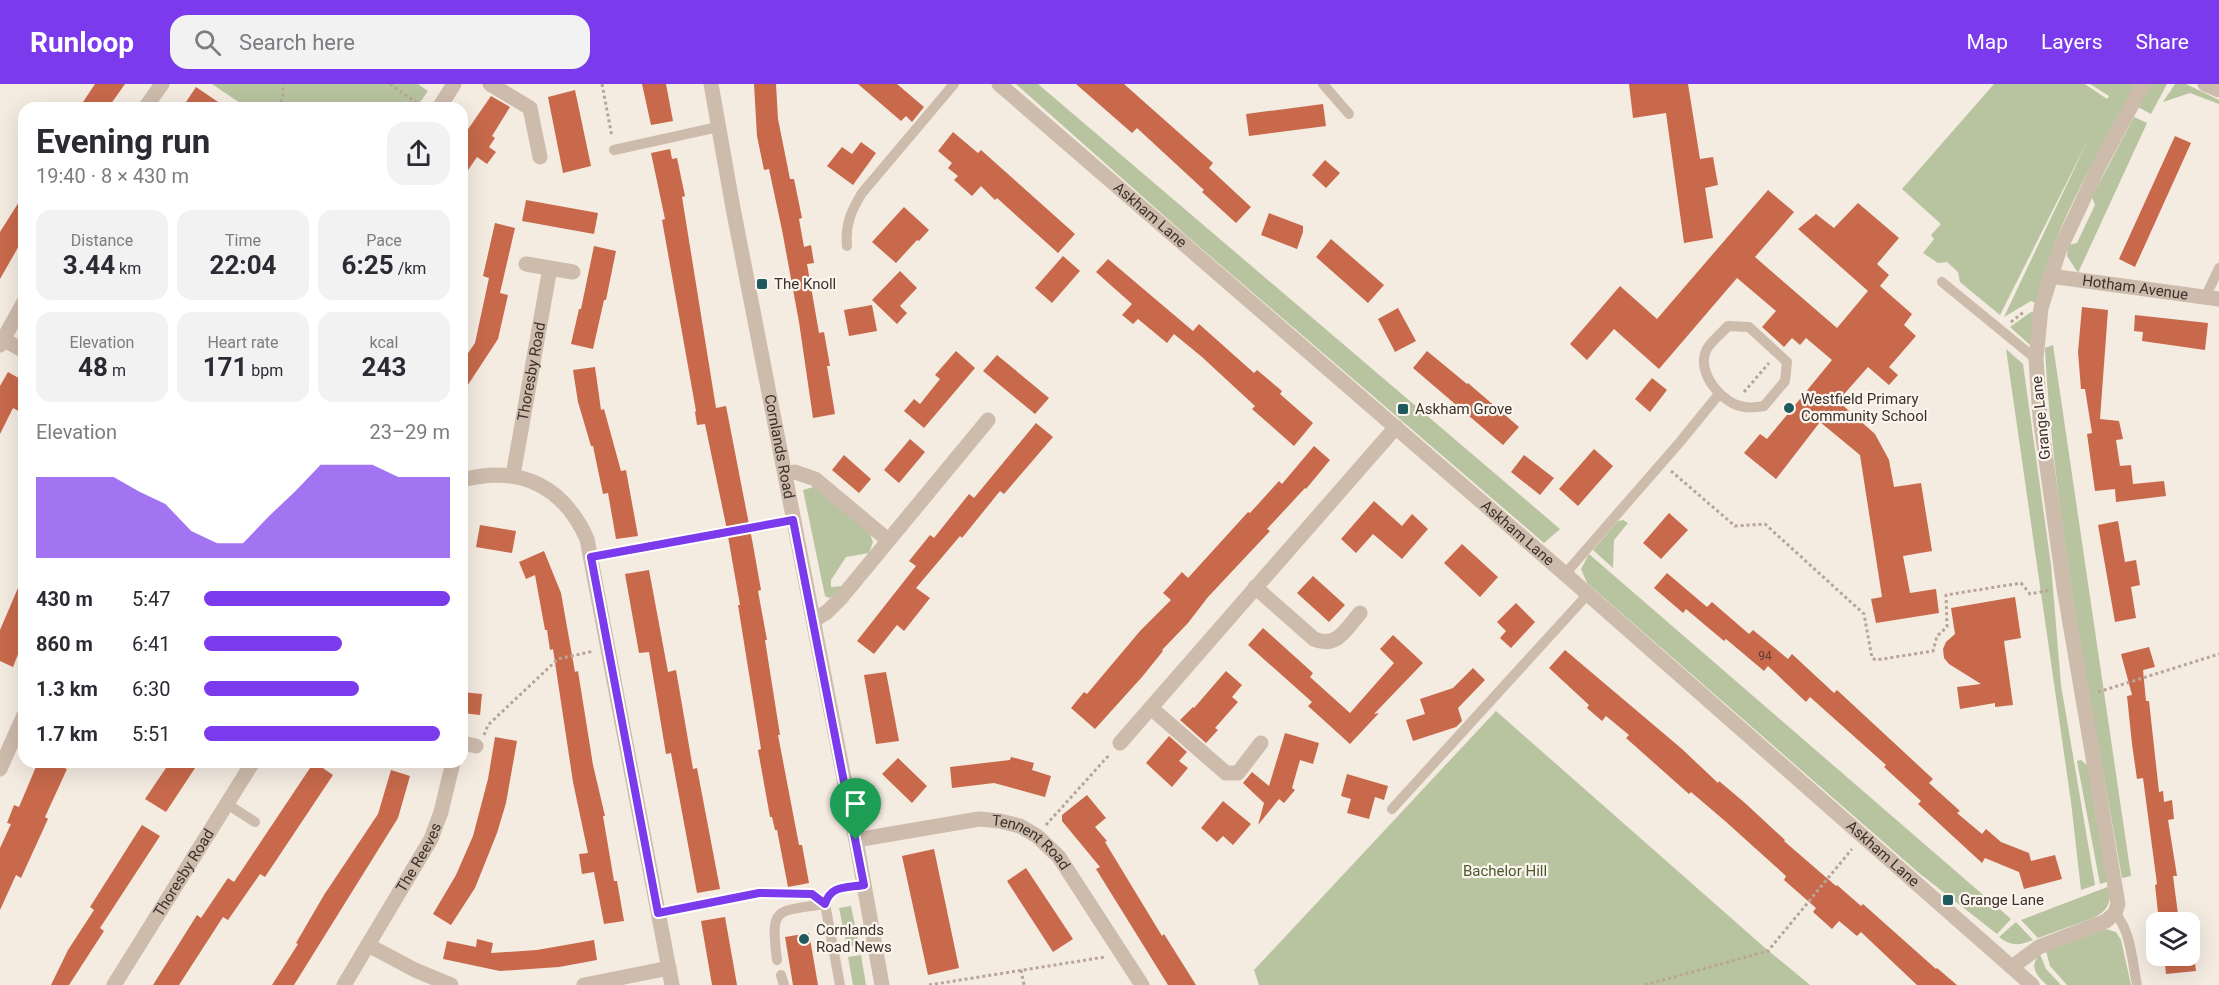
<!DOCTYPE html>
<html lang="en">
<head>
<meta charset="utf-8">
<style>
  body { margin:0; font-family:Roboto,sans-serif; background:#f2f2f3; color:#2b2b33; height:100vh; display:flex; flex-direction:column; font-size:22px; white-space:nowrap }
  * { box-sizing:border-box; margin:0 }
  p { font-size:20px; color:#7c7c81 }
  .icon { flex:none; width:33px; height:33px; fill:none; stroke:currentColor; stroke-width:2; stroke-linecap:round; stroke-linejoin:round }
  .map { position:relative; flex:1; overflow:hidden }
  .side { position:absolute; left:18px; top:18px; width:450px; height:666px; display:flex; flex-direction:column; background:#fff; border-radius:18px; box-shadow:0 6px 24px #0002 }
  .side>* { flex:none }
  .controls { position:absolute; left:2146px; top:828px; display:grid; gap:12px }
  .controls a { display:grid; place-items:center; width:54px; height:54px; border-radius:12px; background:#fff; box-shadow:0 6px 24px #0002; font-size:30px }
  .pin { position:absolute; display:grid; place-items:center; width:51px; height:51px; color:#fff; margin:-62px -26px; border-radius:50% 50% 50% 0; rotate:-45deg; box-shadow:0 0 6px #0007 }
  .pin .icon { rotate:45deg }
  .round { display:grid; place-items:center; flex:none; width:63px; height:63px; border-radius:18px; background:#f2f2f3 }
  .head { display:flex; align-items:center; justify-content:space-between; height:102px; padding:0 18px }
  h1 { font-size:33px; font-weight:700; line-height:45px }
  .figures { display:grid; grid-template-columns:repeat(3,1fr); gap:9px; height:102px; padding:6px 18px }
  .figures div { display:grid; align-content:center; border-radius:15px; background:#f2f2f3; text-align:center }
  .figures b { font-size:26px; font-weight:700 }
  .figures small { font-size:16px; font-weight:400 }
  .figures p { font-size:16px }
  .chart { height:168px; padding:12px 18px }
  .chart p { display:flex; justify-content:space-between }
  .chart svg { width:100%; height:108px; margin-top:6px; fill:#7c3aed; opacity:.7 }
  ul { padding:0 18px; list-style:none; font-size:20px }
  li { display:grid; grid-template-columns:96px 72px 1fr; align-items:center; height:45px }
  li i { height:15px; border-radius:8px; background:#7c3aed }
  header { display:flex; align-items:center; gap:36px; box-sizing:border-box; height:84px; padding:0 30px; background:#7c3aed; color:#fff }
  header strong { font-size:28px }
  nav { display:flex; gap:33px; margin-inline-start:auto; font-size:21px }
  .search { width:420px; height:54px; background:#f2f2f3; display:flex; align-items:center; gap:15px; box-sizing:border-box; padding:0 21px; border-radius:18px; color:#7c7c81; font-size:22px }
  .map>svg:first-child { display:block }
  .green { fill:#b8c4a0 }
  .building { fill:#c8694b }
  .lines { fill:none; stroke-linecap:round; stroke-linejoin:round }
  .path { stroke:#b9a596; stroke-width:3; stroke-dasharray:3 3; stroke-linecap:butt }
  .service { stroke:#cdbbac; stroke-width:10 }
  .minor { stroke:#cdbbac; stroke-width:15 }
  .tertiary { stroke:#cdbbac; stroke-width:15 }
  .route-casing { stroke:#fff; stroke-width:12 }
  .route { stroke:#7c3aed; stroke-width:8 }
  .poi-dot { fill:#1f5a5e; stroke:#fbf5ee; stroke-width:2 }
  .labels { text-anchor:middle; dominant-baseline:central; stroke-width:4.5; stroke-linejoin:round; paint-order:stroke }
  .number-label { font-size:12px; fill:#5e3e33 }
  .street-label { font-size:15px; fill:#3b302b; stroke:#fbf5ee }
  .poi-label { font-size:15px; fill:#3b302b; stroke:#fbf5ee; text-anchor:start }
  .park-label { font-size:15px; fill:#4a5a2e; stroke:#fbf5ee }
</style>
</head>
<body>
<header>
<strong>Runloop</strong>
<div class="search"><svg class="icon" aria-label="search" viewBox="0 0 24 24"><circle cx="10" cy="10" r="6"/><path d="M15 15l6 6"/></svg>Search here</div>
<nav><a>Map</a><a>Layers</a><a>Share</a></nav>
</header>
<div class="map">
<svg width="2219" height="901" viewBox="0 0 2219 901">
  <rect width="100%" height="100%" fill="#f4ebe1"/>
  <path class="green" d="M212 0H418L428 7 416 24H241L243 21Z
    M1016 0H1038L1560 445 1544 459 1188 153Z
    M1994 0H2085L2107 15 2109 12 2090 0H2135C2098 71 2054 141 2036 219L2031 217 2004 233 2087 58 2000 231 1960 198 1958 188 1947 178 1938 179 1923 169 1934 155 1931 151 1941 140 1902 105Z
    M2150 0H2167L2151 30 2138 23Z
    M2175 0H2186L2219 16V20L2190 9 2163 18Z
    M2134 33 2147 39 2078 189 2067 172 2068 161 2077 159 2095 121 2092 113Z
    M2031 228 2035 229 2030 261 2010 243Z
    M2053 261 2131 792 2122 794C2105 699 2087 603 2072 508 2060 427 2049 346 2045 264Z
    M2006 265 2023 280 2051 481 2061 601 2095 801 2081 806 2071 718Z
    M817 402 870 450 873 458 869 469 846 473 831 496V503L843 502 833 512 829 514 825 512 803 406Z
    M1623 436 1628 439 1614 456 1613 484 1593 466 1618 437Z
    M1589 470 2011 835 1997 850 1919 789 1587 499 1581 485Z
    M1496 627 1764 863 1810 901H1259L1254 886Z
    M2081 676 2088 682 2110 797 2100 800 2077 677Z
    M2110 802C2111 817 2109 827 2093 834L2038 854 2021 836Z
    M851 822 859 861 847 863 839 824Z
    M2016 838 2033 856C2019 862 2011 862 1999 853Z
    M2106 845 2116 848 2121 856 2131 901H2067L2050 882 2046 867Z
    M2040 870 2046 885 2061 901H2047C2037 892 2028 883 2040 870Z
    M861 871 866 901H853L848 873Z"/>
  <path class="building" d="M95 0H125L108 24H79Z
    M642 0H666L673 37 651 41Z
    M754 0H776L778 35 790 95H794L802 134 799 135 804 163 811 161 814 179 807 180 819 249 824 248 830 282H827L835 330 813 334 799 238 782 146 769 85 764 86 757 52Z
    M858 0H897L924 23 912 38 906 32 901 37Z
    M1076 0H1124L1213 79 1209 84 1251 123 1236 139 1202 108 1204 106 1137 44 1132 49Z
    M1629 0H1688L1700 75 1713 73 1718 101 1705 104 1713 154 1684 159 1666 29 1633 34Z
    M196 3 227 24H182Z
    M575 6 591 82 563 89 548 13Z
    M491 12 510 23 492 52 495 54 489 63 496 68 487 80 477 73 462 95V54Z
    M1323 20 1326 42 1249 52 1246 30Z
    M953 48 978 69 981 66 1075 150 1058 169 997 114 995 116 981 102 972 112 954 96 958 92 948 84 952 79 938 67Z
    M2175 52 2191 59 2135 183 2119 175Z
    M861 58 876 69 853 101 827 82 842 63 852 70Z
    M670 65 672 75 677 74 685 112 682 113 716 324 726 322 753 461 761 506 758 507 767 556H765L780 651H778L799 761H802L809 799 788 803 777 746H775L772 733H770L758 666 761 665 738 521H740L726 441 705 340 697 341 695 328 696 327 662 136 665 135 651 69Z
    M1325 76 1340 89 1326 104 1312 91Z
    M1768 106 1794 128 1755 173 1837 244 1868 207 1798 145 1816 130 1834 144 1858 119 1899 154 1877 180 1889 191 1880 202 1912 230 1904 241 1916 252 1889 283 1898 291 1889 301 1868 283 1838 317 1875 350 1889 376 1894 403 1921 399 1932 467 1903 472 1910 509 1936 505 1939 529 1876 539 1871 515 1882 513 1860 371 1820 338 1776 395 1744 369 1760 350 1767 355 1832 276 1806 254 1800 261 1792 254 1784 263 1762 243 1776 227 1737 194 1659 285 1614 245 1587 276 1570 260 1620 202 1657 235Z
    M24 110V153L0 195V148Z
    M526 116 598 129 594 150 522 137Z
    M904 123 929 146 919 157 917 156 896 179 872 158Z
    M1269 129 1303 142V148L1297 165 1261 151Z
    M495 139 515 144 500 209 508 211 498 255 462 310V278L475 259 489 194 483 192Z
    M1331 155 1384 201 1368 219 1316 173Z
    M594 162 616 167 606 216H604L593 265 571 260 579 225H581Z
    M1063 172 1080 187 1052 219 1035 204Z
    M1108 175 1193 247 1199 240 1254 289 1257 286 1282 307 1280 310 1313 339 1294 362 1252 325 1255 322 1202 273 1174 250 1167 259 1138 235 1133 240 1122 231 1132 220 1096 188Z
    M900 187 917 204 900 222 907 229 897 240 872 216Z
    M872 221 877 247 849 252 844 226Z
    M2082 223 2108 226 2100 335 2119 337 2123 355 2116 356 2120 382 2131 381 2133 400 2164 397 2166 412 2116 418 2115 405 2095 407 2087 350 2092 349 2085 305H2081L2078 268Z
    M1398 224 1416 257 1395 268 1378 235Z
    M2135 231 2208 239 2205 266 2142 257 2143 248 2134 247Z
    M956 267 975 284 924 344 904 327 914 315 920 320 940 295 935 291Z
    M1427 267 1467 300 1468 299 1519 343 1503 361 1413 284Z
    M997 271 1049 314 1035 330 983 287Z
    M595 283 601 326 604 325 621 387 626 386 638 452 616 455 608 409 603 410 593 362H591L578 318 573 286Z
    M8 288 24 297V330L13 324 0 350V302Z
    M1652 294 1667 306 1650 328 1635 315Z
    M1036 339 1053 353 1004 410 1000 407 962 454 960 452 916 504 930 514 904 547 897 541 874 570 857 557 916 482 909 477 930 451 934 454 969 410 974 414Z
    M910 355 925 368 899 399 884 386Z
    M1314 362 1330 376 1306 405 1305 404 1267 445 1270 447 1208 513 1188 539 1162 566 1163 567 1142 593 1095 645 1071 624 1084 608 1087 610 1140 547 1171 516 1163 509 1182 488 1188 494 1248 428 1250 429 1279 397 1282 400Z
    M1594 365 1613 382 1578 422 1559 405Z
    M844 371 871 395 859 409 832 386Z
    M1524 371 1554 394 1540 411 1511 388Z
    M1374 417 1402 442 1412 430 1428 445 1402 475 1373 450 1356 469 1341 455Z
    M1669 429 1688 446 1661 475 1643 459Z
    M2118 437 2125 478 2136 476 2140 501 2131 503 2136 534 2115 538 2098 441Z
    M480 441 516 447 512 469 476 463Z
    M1462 460 1498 493 1480 513 1444 479Z
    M544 467 561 509 575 588 578 587 593 681 605 732H603L614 797H617L624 837 604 840 594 788 582 790 579 770 588 769 573 698 553 565 550 566 547 546H545L535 491 526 495 519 478Z
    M649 486 668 588 676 586 693 685 697 684 720 805 697 809 671 669 666 670 649 568 639 569 625 490Z
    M1667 489 1707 523 1712 518 1749 550 1753 546 1788 575 1792 570 1834 609 1837 606 1933 695 1929 699 1960 727 1957 729 1982 750 1986 745 2001 758 2029 769 2031 777 2055 771 2062 795 2024 805 2019 788 1985 774 1982 779 1918 720 1921 717 1884 683 1886 681 1810 613 1806 618 1768 582 1764 587 1726 555 1724 557 1686 525 1683 529 1654 504Z
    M24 490V555L13 583 0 577V546Z
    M1313 492 1345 521 1329 538 1297 509Z
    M2015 513 2021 554 2004 557 2013 621 1995 623V619L1960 625 1957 603 1981 600 1949 580 1944 574 1943 565 1946 558 1955 550 1951 524Z
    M1516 519 1535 538 1511 564 1500 554 1506 547 1497 538Z
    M1263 544 1313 589 1310 593 1350 629 1394 579 1380 565 1393 551 1423 579 1374 630 1379 629 1350 660 1308 622 1312 618 1248 561Z
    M2149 563 2155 583 2143 586 2146 617H2149L2159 708 2163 707 2164 718 2172 716 2174 735 2168 736 2177 792H2173L2179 838H2159L2155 801 2157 800 2143 694 2137 695 2132 660 2127 612 2132 611 2121 570Z
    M1565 566 1682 665 1718 699 1719 697 1745 719 1785 756 1784 757 1836 802 1837 801 1861 822 1863 820 1936 885 1937 884 1957 901H1917L1861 848 1857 852 1839 837 1832 845 1813 828 1816 824 1784 796 1786 792 1725 737 1691 708 1689 710 1626 654 1629 651 1606 632 1602 637 1587 624 1589 621 1549 584Z
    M1473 584 1485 596 1458 624 1462 637 1456 643 1413 657 1406 636 1425 630 1420 615 1453 604Z
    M1226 587 1242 601 1232 613 1238 618 1215 644 1218 646 1206 659 1180 636 1193 623 1194 624Z
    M886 588 899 657 876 660 864 591Z
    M462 608 482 610 480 631 462 629Z
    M1285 649 1319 659 1313 680 1300 676 1292 704 1295 706 1284 719 1279 715 1258 741 1264 719 1243 699 1252 688 1269 702Z
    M1169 652 1187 668 1179 677 1188 684 1172 703 1146 679Z
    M495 653 517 657 506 719 497 749 475 804 451 841 433 830 456 791 473 752 488 695Z
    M1011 673 1034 679 1032 686 1051 692 1045 713 994 699 952 704 950 683 1010 676Z
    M898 674 927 702 912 719 882 690Z
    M38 678H50L67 685 45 733 48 735 21 794 16 791 0 826V764L11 740 7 739 14 721 19 723Z
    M170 678H199L166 728 145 715Z
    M314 678 333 691 265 793 260 790 228 836 223 833 179 901H153L197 831 201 834 228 794 234 798Z
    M391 686 410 692 398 734 294 901H272L298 860 296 859 324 811 378 730Z
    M1347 690 1388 702 1384 716 1375 713 1369 735 1347 729 1351 715 1341 712Z
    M1087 711 1106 734 1095 743 1107 757 1105 758 1162 852 1164 850 1196 901H1168L1096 785 1100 783 1062 737V731Z
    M1223 717 1251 740 1233 761 1223 752 1217 758 1201 744Z
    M142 741 160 752 100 844 104 847 69 901H51L68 866 94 826 90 823Z
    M934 765 959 884 928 891 902 772Z
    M1026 784 1073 855 1053 868 1007 797Z
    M725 833 737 901H712L701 837Z
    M809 849 818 901H793L785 853Z
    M477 855 493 859 491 869 537 866 594 856 597 876 559 883 500 887 443 875 447 857 476 863Z
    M2164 872H2194L2196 887 2166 890Z"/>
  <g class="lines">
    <path class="path" d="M390 0 423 23
      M602 0 612 53
      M279 24 283 11V0
      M2011 238 2025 227
      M1744 308 1769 279
      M1671 387 1735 442 1765 440 1864 530 1872 574 1876 576 1933 567 1937 552 1947 543 1946 511 2021 499 2030 510 2050 506
      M605 471 778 439
      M2098 608 2219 570
      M484 651 488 641 558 575 594 567
      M1046 741 1110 670
      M672 826 759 809 787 811
      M1021 886 1024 901
      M929 901 1105 873
      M1645 901 1768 867 1852 765"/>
    <path class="service" d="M1323 0 1349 30
      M614 66 718 43
      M847 162C845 141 851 127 862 109L954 0
      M1942 198 2036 275
      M2205 214 2219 184
      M1728 242 1749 243 1787 278 1785 297 1764 322C1758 323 1751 324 1745 323 1723 321 1696 289 1706 267 1708 260 1723 248 1728 242Z
      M1565 490 1680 358 1719 310
      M227 720 255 738
      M1392 725 1588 510
      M2115 829C2131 847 2132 877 2137 901
      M777 876C770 821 776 828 825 820
      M781 891 784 901
      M840 901 825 820C831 801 847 803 864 801"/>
    <g class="minor">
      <path d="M490 0 530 24 540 73"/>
      <path d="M2205 0 2219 6"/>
      <path d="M145 24 162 0"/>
      <path d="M439 24 454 0"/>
      <path d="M526 180 573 188"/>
      <path id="s1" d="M2050 192 2219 215"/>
      <path d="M3 255 24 267"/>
      <path d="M0 261 24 218"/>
      <path d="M785 390 795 388 815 395 888 456"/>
      <path id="s2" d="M513 391 550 184"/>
      <path d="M462 396C519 381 563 401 587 455L672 901"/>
      <path d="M1255 503 1314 555C1337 565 1346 545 1360 529"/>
      <path d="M814 536 827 528 841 514 988 336"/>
      <path d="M1151 624 1226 689H1238L1261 659"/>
      <path d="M462 659 476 662"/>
      <path d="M1120 659 1396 343"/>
      <path d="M0 685 24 631"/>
      <path id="s3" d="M856 756 979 735 1000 737 1020 742 1037 752 1059 773 1142 901"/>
      <path d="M368 861 415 886 451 901"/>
      <path d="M2012 883 2039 863 2106 837 2115 829 2118 820 2064 504 2040 333 2036 275 2041 224 2059 167 2098 84 2143 0"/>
      <path id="s4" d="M114 901 253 678"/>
      <path id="s5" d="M344 901 431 755 441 728 453 678"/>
      <path d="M584 901 669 884"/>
    </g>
    <g class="tertiary">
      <path id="s6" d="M711 0 733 124 856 756 882 901"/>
      <path id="s7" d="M999 0 1565 490 2032 901"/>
    </g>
  </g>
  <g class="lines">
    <g class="route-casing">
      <path id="route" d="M793 436 864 801C846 804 831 801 825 820L812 810 759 809 658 829 591 473Z"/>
    </g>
    <use href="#route" class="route"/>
  </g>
  <g class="poi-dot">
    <rect x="756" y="194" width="12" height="12" rx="3"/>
    <circle cx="1789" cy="324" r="6"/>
    <rect x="1397" y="319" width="12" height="12" rx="3"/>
    <rect x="1942" y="810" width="12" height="12" rx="3"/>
    <circle cx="804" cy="855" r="6"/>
  </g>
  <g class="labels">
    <g class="number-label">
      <text x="1765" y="572">94</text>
    </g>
    <g class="street-label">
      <text stroke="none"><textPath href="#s7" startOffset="200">Askham Lane</textPath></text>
      <text stroke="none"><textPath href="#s1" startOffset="86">Hotham Avenue</textPath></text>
      <text stroke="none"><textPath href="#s2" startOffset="105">Thoresby Road</textPath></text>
      <text transform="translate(2041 334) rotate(-96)">Grange Lane</text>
      <text stroke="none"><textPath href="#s6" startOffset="369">Cornlands Road</textPath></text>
      <text stroke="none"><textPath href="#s7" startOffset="686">Askham Lane</textPath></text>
      <text stroke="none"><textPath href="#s3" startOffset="184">Tennent Road</textPath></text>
      <text stroke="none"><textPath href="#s7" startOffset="1172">Askham Lane</textPath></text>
      <text stroke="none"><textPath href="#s5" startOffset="148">The Reeves</textPath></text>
      <text stroke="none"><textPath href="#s4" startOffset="132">Thoresby Road</textPath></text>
    </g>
    <g class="poi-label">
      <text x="774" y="200">The Knoll</text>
      <text x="1801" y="315">Westfield Primary<tspan x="1801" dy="17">Community School</tspan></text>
      <text x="1415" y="325">Askham Grove</text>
      <text x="1960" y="816">Grange Lane</text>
      <text x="816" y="846">Cornlands<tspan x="816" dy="17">Road News</tspan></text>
    </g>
    <g class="park-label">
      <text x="1505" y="787">Bachelor Hill</text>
    </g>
  </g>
</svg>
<div class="controls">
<a><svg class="icon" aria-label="layers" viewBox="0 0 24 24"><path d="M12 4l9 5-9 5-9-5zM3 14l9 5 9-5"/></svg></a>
</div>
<div class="pin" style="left:856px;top:756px;background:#1e9e55"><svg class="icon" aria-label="arrive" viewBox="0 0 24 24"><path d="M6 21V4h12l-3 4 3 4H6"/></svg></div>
<section class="side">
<div class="head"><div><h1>Evening run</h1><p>19:40 · 8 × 430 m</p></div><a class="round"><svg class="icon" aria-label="share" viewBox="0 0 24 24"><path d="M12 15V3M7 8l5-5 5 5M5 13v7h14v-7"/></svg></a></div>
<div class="figures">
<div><p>Distance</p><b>3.44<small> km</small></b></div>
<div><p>Time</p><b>22:04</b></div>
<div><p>Pace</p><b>6:25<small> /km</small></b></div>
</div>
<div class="figures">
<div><p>Elevation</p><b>48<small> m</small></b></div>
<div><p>Heart rate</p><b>171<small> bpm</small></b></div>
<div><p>kcal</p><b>243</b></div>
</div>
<div class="chart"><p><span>Elevation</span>23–29 m</p>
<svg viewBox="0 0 160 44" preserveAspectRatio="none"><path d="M0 44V11L10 11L20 11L30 11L40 17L50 22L60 33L70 38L80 38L90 27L100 17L110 6L120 6L130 6L140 11L150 11L160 11V44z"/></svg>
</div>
<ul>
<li><b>430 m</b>5:47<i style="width:100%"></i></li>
<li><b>860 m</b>6:41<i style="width:56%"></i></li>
<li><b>1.3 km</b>6:30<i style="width:63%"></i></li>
<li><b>1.7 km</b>5:51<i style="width:96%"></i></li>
</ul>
</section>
</div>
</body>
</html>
